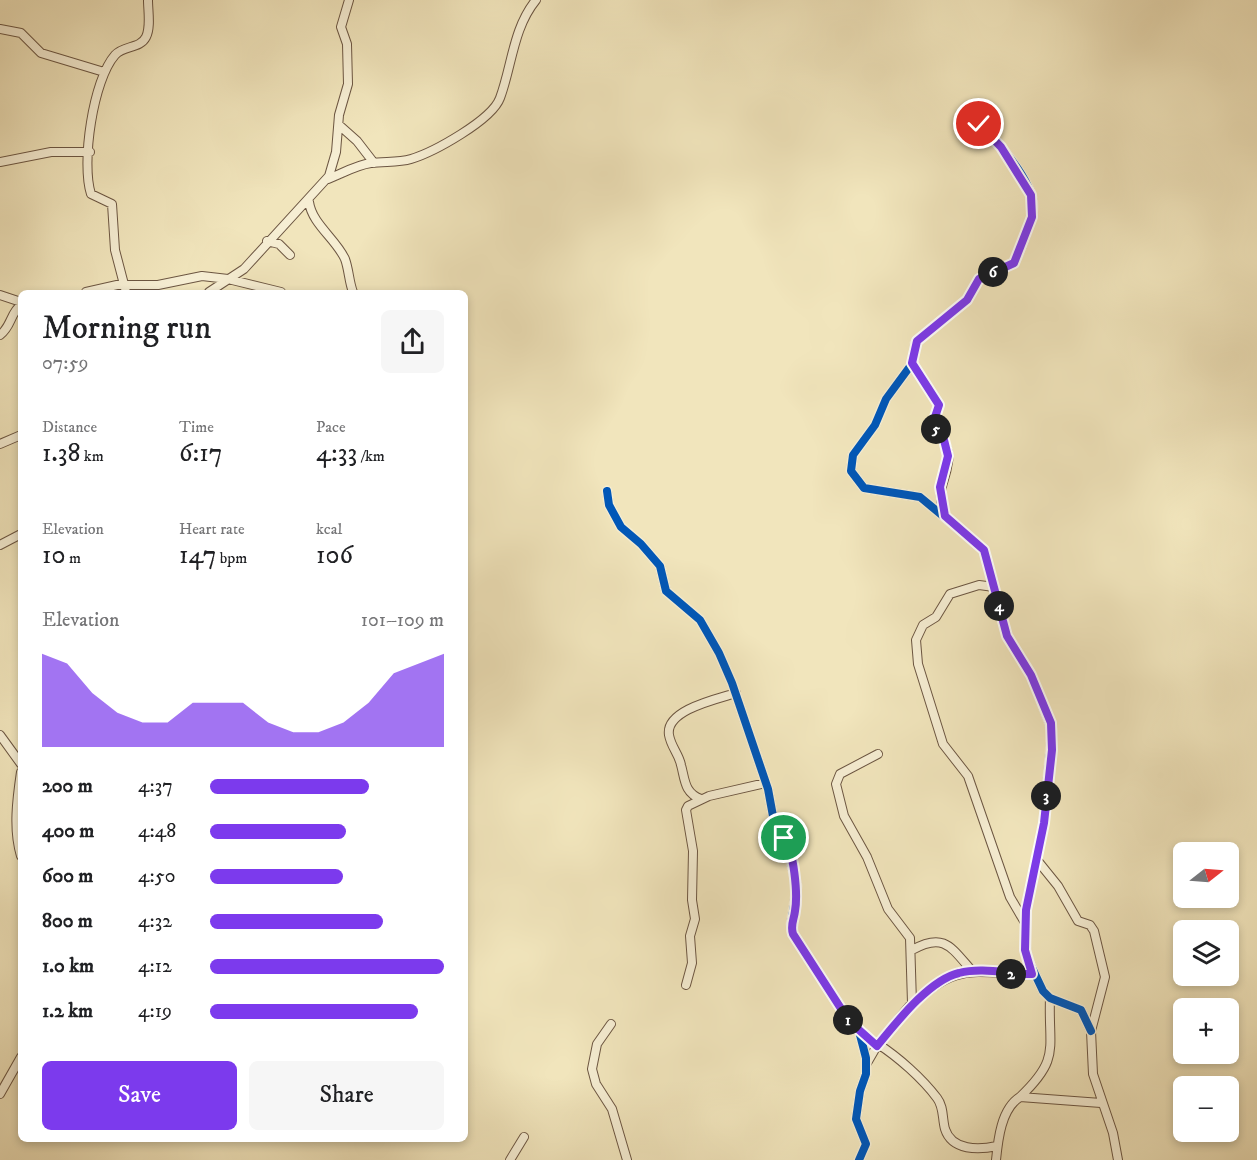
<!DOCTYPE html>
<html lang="en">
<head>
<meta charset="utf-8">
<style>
  body { margin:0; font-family:"IM FELL DW Pica",serif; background:#f6f6f6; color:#202124; height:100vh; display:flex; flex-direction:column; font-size:22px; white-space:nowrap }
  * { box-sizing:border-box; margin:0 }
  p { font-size:20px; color:#757577 }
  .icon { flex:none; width:33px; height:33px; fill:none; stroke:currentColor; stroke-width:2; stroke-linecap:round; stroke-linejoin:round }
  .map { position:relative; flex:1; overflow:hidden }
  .sheet { position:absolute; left:18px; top:290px; width:450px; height:852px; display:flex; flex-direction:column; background:#fff; border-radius:9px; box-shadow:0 3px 9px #0003 }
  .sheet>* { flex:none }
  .needle { width:39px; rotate:73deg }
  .fabs { position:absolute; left:1173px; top:842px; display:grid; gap:12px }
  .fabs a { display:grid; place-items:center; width:66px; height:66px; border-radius:9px; background:#fff; box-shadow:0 3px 9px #0003; font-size:30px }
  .pin { position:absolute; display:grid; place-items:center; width:51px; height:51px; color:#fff; margin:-26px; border:3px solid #fff; border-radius:50%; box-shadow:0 2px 6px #0007 }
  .km { position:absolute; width:30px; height:30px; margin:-15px; border-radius:50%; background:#222; color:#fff; font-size:16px; line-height:30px; text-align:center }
  .round { display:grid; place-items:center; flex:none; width:63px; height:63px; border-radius:9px; background:#f6f6f6 }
  .summary { display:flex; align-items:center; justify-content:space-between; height:102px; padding:0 24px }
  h1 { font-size:33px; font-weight:600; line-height:45px }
  .stats { display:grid; grid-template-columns:repeat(3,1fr); gap:9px; height:102px; padding:6px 24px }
  .stats div { display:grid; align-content:center }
  .stats b { font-size:26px; font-weight:600 }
  .stats small { font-size:16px; font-weight:400 }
  .stats p { font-size:16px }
  .chart { height:168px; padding:12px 24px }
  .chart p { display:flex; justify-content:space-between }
  .chart svg { width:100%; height:108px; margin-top:6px; fill:#7c3aed; opacity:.7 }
  .button { display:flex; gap:12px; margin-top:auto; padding:12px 24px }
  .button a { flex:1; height:69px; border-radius:9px; background:#7c3aed; color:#fff; font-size:24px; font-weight:600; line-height:69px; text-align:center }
  .button a+a { background:#f6f6f6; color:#202124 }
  ul { padding:0 24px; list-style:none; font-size:20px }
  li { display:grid; grid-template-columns:96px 72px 1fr; align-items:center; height:45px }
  li i { height:15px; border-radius:8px; background:#7c3aed }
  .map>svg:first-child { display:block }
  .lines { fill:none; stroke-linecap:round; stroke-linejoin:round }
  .minor-casing { stroke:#6c5642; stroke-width:10 }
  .minor { stroke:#f6eed3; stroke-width:8 }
  .cycleway-casing { stroke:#f6eed3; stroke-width:11 }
  .cycleway { stroke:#0057b8; stroke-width:8 }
  .route-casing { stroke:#fff; stroke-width:12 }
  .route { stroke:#7c3aed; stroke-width:8 }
</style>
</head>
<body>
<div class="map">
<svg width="1257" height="1160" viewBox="0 0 1257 1160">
  <rect width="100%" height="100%" fill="#f1e5bc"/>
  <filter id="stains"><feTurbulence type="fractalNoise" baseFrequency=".00333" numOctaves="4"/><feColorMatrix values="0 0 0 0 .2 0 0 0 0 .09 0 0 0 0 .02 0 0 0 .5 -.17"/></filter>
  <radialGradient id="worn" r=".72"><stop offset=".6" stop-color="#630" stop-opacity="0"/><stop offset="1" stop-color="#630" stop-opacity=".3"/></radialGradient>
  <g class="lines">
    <g class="minor-casing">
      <path id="minor" d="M0 29 21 33 41 53 104 72
        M967 115C989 130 1033 178 1033 206 1033 218 1020 253 1014 263L979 279 967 300 915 343 914 361 886 399 875 425 853 455 851 471 864 488 920 497 984 550 1007 636 1031 675 1052 730 1044 823 1026 910V955L1043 991 1050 998 1081 1010 1091 1031
        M339 125 357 141 374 163
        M0 162 51 152H90
        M328 179C341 174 356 165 371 163 384 161 398 163 411 159 434 152 492 120 500 98 512 66 513 28 536 0
        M309 202C312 224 336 239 345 259 349 270 349 282 353 292
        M267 241 279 244 290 255
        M86 292 117 285H158L202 276 228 279 281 292
        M126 292 115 250 112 204 91 194C81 163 93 80 115 55 124 45 140 49 146 37 151 27 148 11 148 0
        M209 292 244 269 329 176 336 152 339 115 348 84 347 44 341 27 349 0
        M0 295 21 302
        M0 335C12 326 10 313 21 305
        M912 364 939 405 933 423C938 435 951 447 948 462 945 485 936 488 944 513
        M0 444 21 435
        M607 491 609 505 621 527 641 544 660 566 666 591 700 620 719 653 732 683 768 789 775 827 790 848V859L797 886 791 924 793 934 849 1021 859 1031 866 1058V1074L860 1091 856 1119 866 1144 859 1160
        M0 545 21 534
        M994 587 979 585 950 594 936 617 923 625 916 640 918 664 943 744 968 776 1010 897 1024 921
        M0 735 21 764
        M21 772C17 799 13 830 21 856
        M701 799C684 793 685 779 681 765 679 754 671 747 669 735 665 710 717 699 736 693
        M1037 860 1058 886 1078 921 1090 925 1094 931 1105 977 1091 1031 1093 1074 1113 1133 1118 1160
        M912 950C944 932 951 947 972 971
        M686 985 692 963 690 936 695 919 692 900 693 851 686 810 688 806 709 796 766 783
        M911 1007C955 960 977 974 1032 974
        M611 1024 597 1044 592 1069 596 1084 612 1109 627 1160
        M859 1031 877 1046
        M878 1044C898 1057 922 1078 937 1098 944 1107 942 1118 945 1129 952 1151 979 1150 997 1146
        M867 1063 878 1044 912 1003 910 938 888 909 867 857 844 816 836 784 840 774 878 754
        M0 1094 21 1057
        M1020 1097C1061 1058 1048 1049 1050 998
        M510 1160 524 1137
        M996 1160C998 1140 1001 1109 1020 1097L1101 1103"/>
    </g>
    <use href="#minor" class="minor"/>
    <g class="cycleway-casing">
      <path id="cycleway" d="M967 115C989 130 1033 178 1033 206 1033 218 1020 253 1014 263L979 279 967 300 915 343 914 361 886 399 875 425 853 455 851 471 864 488 920 497 984 550 1007 636 1031 675 1052 730 1044 823 1026 910V955L1043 991 1050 998 1081 1010 1091 1031
        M607 491 609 505 621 527 641 544 660 566 666 591 700 620 719 653 732 683 768 789 775 827 790 848V859L797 886 791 924 793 934 849 1021 859 1031 866 1058V1074L860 1091 856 1119 866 1144 859 1160"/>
    </g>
    <use href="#cycleway" class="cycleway"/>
  </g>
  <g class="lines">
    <g class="route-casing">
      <path id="route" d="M784 838C794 851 798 894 795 911 794 920 790 925 793 934L849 1021 877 1046C896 1023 929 980 959 973 982 967 1009 974 1032 974L1025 950 1026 910 1044 823 1052 750 1051 723 1031 675 1007 636 984 550 945 516 940 487 948 456 944 440 933 423 939 405 912 363 917 341 967 300 979 279 1014 263 1032 217 1031 195 1001 147 979 124"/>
    </g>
    <use href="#route" class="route"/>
  </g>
  <rect width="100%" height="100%" filter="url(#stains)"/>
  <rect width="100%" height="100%" fill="url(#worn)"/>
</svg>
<div class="fabs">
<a><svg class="needle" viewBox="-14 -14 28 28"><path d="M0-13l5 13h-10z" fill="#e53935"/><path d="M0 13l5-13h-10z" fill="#757577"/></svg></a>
<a><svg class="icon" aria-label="layers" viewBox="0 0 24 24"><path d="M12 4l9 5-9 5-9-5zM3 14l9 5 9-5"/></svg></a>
<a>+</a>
<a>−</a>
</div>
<div class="pin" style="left:784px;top:838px;background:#1e9e55"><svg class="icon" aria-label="arrive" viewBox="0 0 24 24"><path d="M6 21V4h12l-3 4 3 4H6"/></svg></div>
<div class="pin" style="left:979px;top:124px;background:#d93025"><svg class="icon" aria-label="check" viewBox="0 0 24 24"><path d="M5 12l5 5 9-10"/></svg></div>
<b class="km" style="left:848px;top:1020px">1</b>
<b class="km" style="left:1011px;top:974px">2</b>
<b class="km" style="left:1046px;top:796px">3</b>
<b class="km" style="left:999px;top:606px">4</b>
<b class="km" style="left:936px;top:429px">5</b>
<b class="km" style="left:993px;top:272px">6</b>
<section class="sheet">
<div class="summary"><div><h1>Morning run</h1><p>07:59</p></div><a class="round"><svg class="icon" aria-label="share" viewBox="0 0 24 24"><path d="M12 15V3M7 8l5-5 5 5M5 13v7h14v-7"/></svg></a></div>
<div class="stats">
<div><p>Distance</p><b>1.38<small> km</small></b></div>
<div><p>Time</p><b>6:17</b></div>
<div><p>Pace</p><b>4:33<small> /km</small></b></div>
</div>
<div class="stats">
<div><p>Elevation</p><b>10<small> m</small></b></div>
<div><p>Heart rate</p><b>147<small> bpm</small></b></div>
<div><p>kcal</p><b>106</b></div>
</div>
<div class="chart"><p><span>Elevation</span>101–109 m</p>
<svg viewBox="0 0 160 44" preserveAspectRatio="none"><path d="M0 44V6L10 10L20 22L30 30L40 34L50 34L60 26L70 26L80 26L90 34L100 38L110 38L120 34L130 26L140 14L150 10L160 6V44z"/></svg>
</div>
<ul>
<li><b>200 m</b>4:37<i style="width:68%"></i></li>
<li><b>400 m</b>4:48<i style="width:58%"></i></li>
<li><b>600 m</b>4:50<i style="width:57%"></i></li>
<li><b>800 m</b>4:32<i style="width:74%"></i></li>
<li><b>1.0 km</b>4:12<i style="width:100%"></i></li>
<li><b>1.2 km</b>4:19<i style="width:89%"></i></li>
</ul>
<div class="button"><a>Save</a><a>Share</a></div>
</section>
</div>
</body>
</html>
